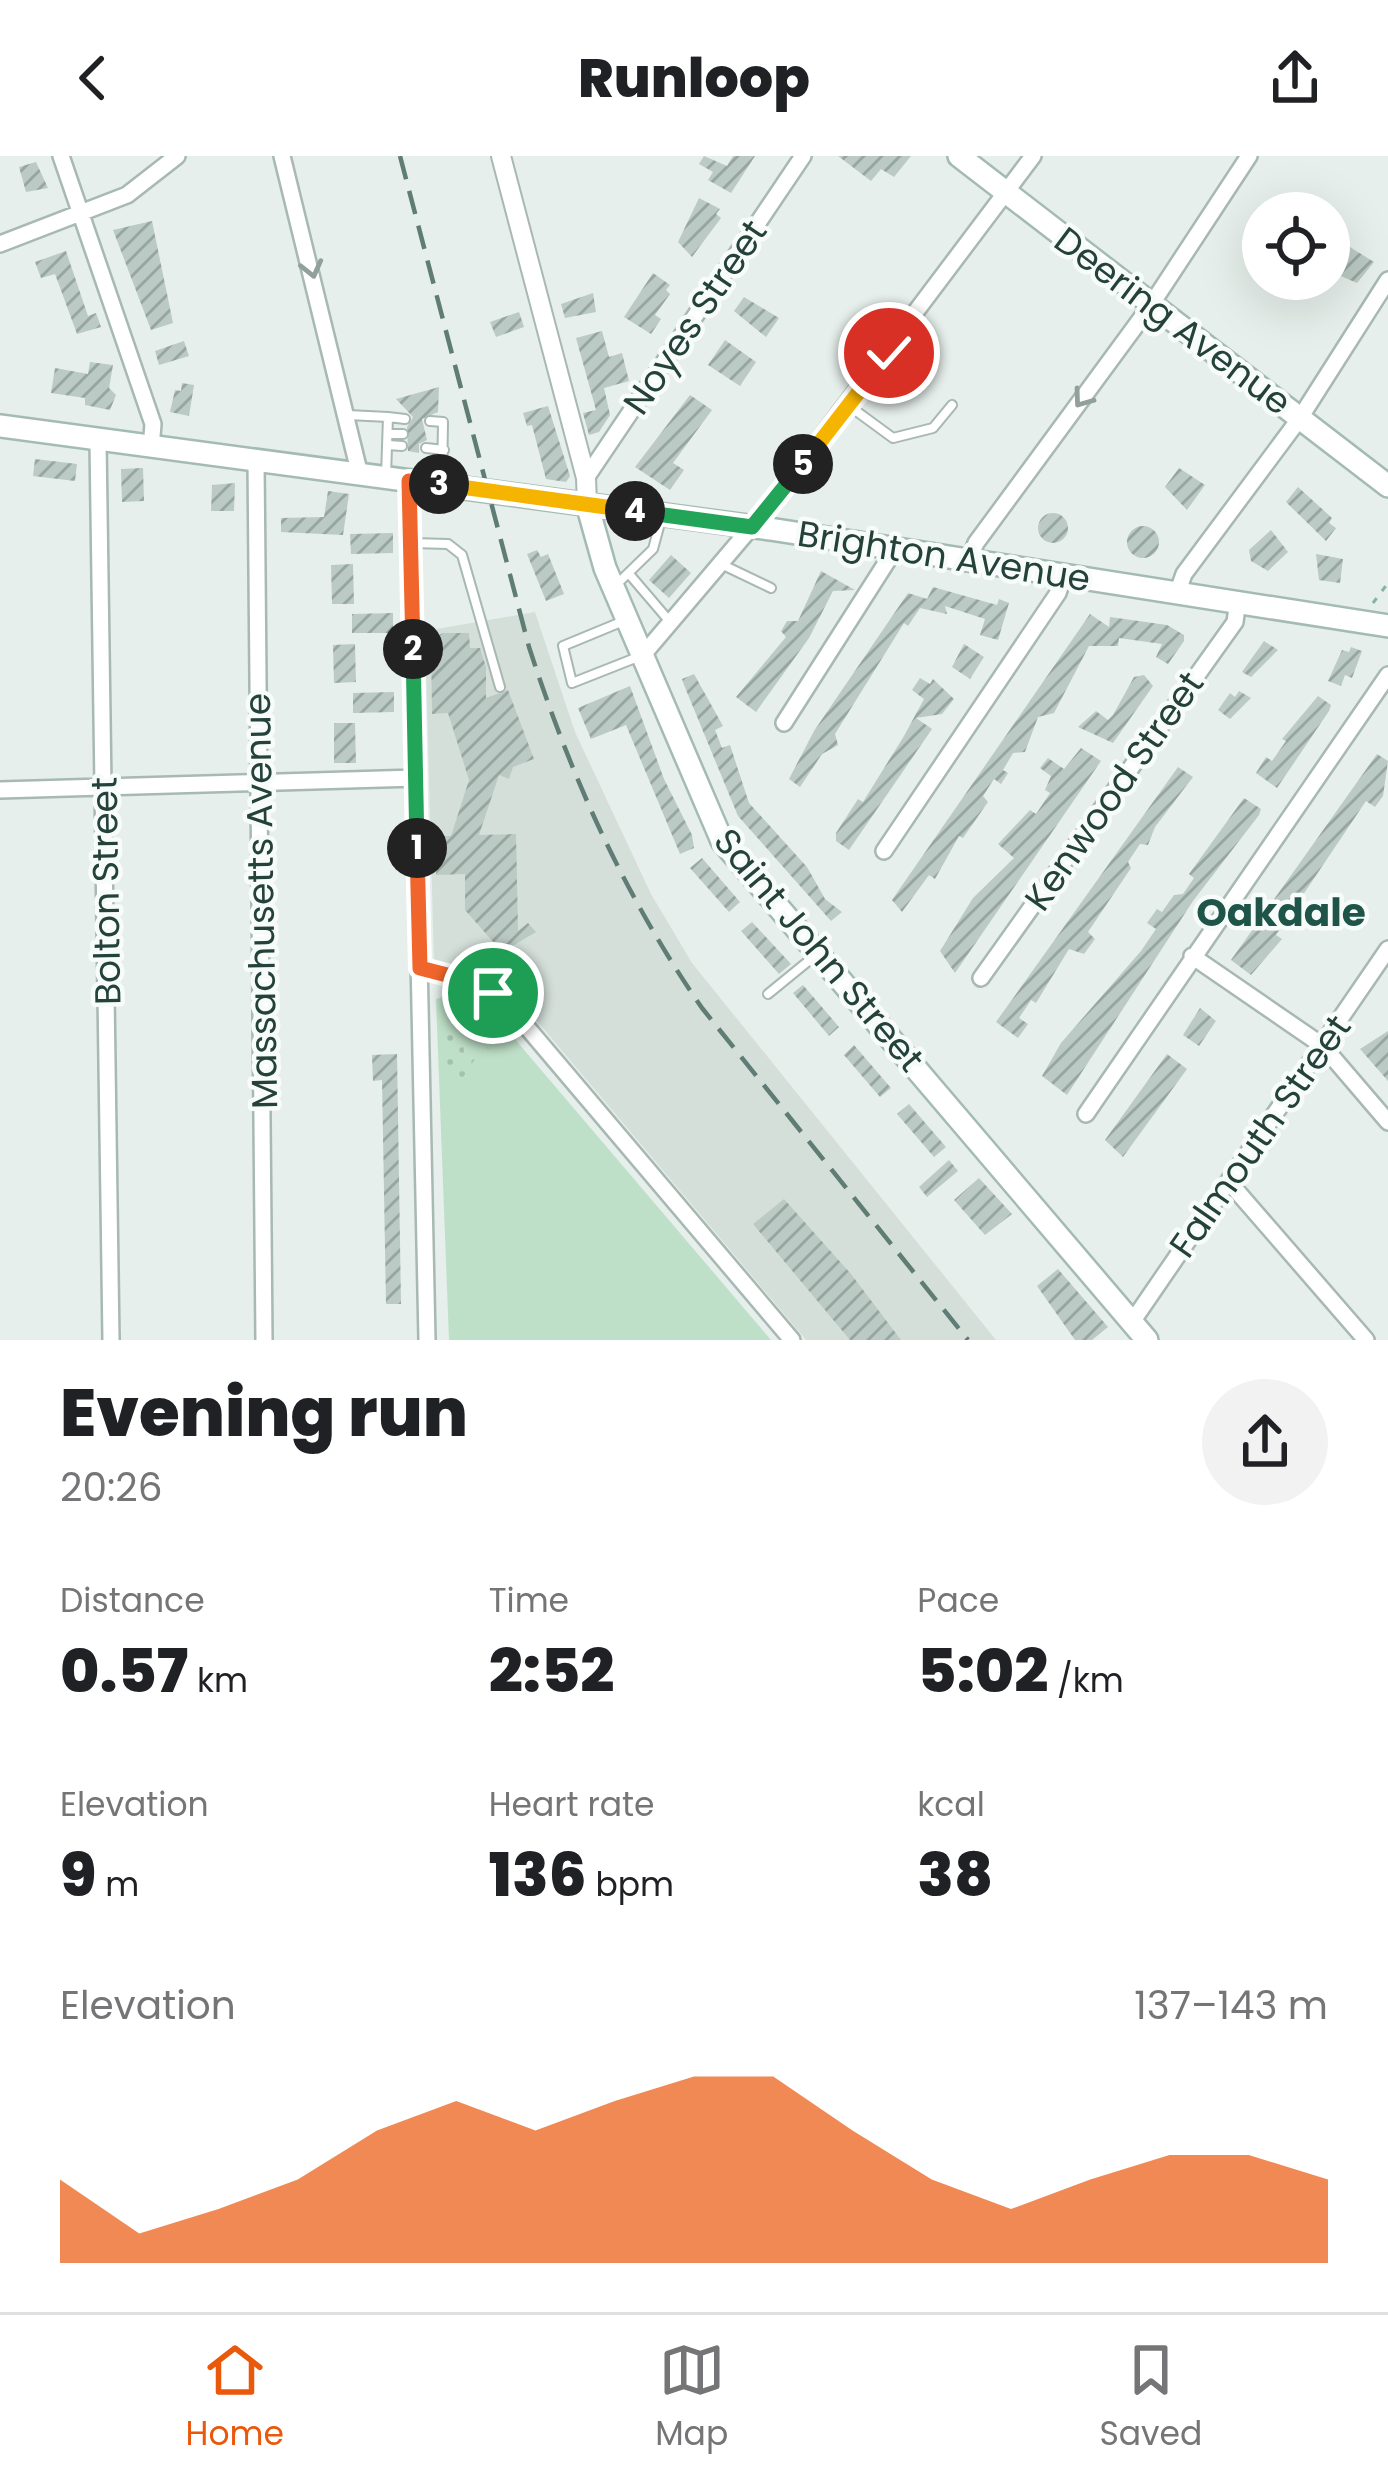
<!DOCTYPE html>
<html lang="en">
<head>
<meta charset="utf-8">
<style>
  body { margin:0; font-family:Poppins,sans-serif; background:#f2f2f2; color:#202124; height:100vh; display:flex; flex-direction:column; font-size:45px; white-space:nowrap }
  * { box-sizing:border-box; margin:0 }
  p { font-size:39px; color:#757577 }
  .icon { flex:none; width:66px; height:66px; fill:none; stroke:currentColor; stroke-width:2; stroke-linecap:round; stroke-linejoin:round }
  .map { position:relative; height:1184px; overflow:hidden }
  .side { display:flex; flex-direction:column; background:#fff; flex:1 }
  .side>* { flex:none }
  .fabs { position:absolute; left:1242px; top:36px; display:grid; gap:24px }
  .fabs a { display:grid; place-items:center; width:108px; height:108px; border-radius:50%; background:#fff; box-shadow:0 12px 48px #0002; font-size:60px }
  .pin { position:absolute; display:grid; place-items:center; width:102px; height:102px; color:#fff; margin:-51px; border:6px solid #fff; border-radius:50%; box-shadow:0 3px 12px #0007 }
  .km { position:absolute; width:60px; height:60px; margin:-30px; border-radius:50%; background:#222; color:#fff; font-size:33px; line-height:60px; text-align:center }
  .round { display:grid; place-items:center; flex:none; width:126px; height:126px; border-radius:63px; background:#f2f2f2 }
  .overview { display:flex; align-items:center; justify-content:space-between; height:204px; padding:0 60px }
  h1 { font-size:66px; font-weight:800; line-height:90px }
  .figures { display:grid; grid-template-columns:repeat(3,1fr); gap:18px; height:204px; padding:12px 60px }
  .figures div { display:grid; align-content:center }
  .figures b { font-size:60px; font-weight:800 }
  .figures small { font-size:33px; font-weight:400 }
  .figures p { font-size:33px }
  .chart { height:336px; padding:24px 60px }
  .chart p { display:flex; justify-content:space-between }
  .chart svg { width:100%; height:216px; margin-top:12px; fill:#ea580c; opacity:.7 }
  header { display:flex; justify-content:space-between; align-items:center; height:156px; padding:0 60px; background:#fff; font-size:54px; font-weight:800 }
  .tab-bar { display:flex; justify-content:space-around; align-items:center; height:168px; border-top:3px solid #e0e0e0; background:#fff; font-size:33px; color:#757577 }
  .tab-bar a { display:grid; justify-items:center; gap:6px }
  .tab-bar .current { color:#ea580c }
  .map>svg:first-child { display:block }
  .built { fill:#d4dfda }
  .grass { fill:#bfe0c8 }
  .garden { fill:url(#garden-dots) }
  .building { fill:url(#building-hatch) }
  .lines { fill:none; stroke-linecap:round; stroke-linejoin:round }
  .service-casing { stroke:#a8b8b2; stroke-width:12 }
  .minor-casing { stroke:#a8b8b2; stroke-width:20 }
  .tertiary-casing { stroke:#a8b8b2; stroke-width:22 }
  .secondary-casing { stroke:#a4bbb3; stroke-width:26 }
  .path { stroke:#86b3a5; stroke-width:3; stroke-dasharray:6 9; stroke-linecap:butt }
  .service { stroke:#fff; stroke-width:8 }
  .minor { stroke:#fff; stroke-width:15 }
  .tertiary { stroke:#fff; stroke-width:18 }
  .secondary { stroke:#fff; stroke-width:21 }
  .rail { stroke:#5f7d75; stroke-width:4.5; stroke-dasharray:24 12; stroke-linecap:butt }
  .oneway { stroke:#92a09c }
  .split-1-casing { stroke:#fff; stroke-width:24 }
  .split-2-casing { stroke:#fff; stroke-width:24 }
  .split-3-casing { stroke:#fff; stroke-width:24 }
  .split-4-casing { stroke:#fff; stroke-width:24 }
  .split-5-casing { stroke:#fff; stroke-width:24 }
  .split-6-casing { stroke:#fff; stroke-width:24 }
  .split-1 { stroke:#f0652b; stroke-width:15 }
  .split-2 { stroke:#22a559; stroke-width:15 }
  .split-3 { stroke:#f0652b; stroke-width:15 }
  .split-4 { stroke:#f5b400; stroke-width:15 }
  .split-5 { stroke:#22a559; stroke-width:15 }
  .split-6 { stroke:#f5b400; stroke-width:15 }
  .labels { text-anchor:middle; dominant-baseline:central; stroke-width:9; stroke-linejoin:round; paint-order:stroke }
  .street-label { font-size:36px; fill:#24423a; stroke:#f7fbf9 }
  .neighbourhood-label { font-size:39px; font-weight:bold; fill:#1f5548; stroke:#f7fbf9 }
</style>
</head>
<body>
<header><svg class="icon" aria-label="back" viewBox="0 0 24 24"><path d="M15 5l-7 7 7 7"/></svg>Runloop<svg class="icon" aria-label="share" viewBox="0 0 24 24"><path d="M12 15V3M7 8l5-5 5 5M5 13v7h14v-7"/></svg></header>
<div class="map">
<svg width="1388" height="1184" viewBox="0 0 1388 1184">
  <defs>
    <pattern id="garden-dots" width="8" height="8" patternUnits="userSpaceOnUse" patternTransform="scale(3)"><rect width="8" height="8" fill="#bfe0c8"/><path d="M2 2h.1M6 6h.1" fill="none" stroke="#a4c1ad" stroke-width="1.8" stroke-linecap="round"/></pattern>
    <pattern id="building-hatch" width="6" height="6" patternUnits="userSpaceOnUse" patternTransform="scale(3)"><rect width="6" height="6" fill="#bbcac4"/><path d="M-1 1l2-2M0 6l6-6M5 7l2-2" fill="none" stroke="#98a6a0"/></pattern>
  </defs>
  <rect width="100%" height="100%" fill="#e6efeb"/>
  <path class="built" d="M535 456 575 576 651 738 692 807 996 1184H806L520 845 488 815 434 807 425 475Z"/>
  <path class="grass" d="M460 836 480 842 771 1184H449L436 843Z"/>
  <path class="garden" d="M479 848 513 886 488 893 463 865 464 902 478 898 462 923 443 922 441 856Z"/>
  <path class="building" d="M704 0 727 10 733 0H755L731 37 708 24 713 16 699 8Z
    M838 0H911L894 21 881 13 871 25Z
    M36 6 48 32 26 36 19 11Z
    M699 42 720 53 716 58 721 62 692 101 678 86Z
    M152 65 173 167 151 174 113 74Z
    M1345 88 1374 106 1357 127 1329 115Z
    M66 95 88 160 96 157 101 171 77 178 55 118 41 122 35 106Z
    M653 117 670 129 666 134 670 138 655 159 661 163 651 178 624 161Z
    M593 137 596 156 565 162 561 148Z
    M744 141 779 162 766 181 734 155Z
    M519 156 524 171 496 181 490 166Z
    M602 175 609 201 622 197 629 225 604 232 610 259 599 276 589 279 583 257 596 254 576 182Z
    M725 184 756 206 740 230 708 209Z
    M184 185 189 200 159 209 155 195Z
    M90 206 113 209 109 232 116 239 110 254 85 249V242L51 237 55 212 88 218Z
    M182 227 194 229 189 260 170 256 175 234 181 235Z
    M439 231 438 256 422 263 427 284 419 288V297L408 295 407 271 413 261 396 243Z
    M690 239 712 254 673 307 684 314 670 334 635 311Z
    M548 250 570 320 566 326 546 323 532 269 527 270 523 257Z
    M35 303 77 308 75 325 33 320Z
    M143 312 144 345 122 346 121 313Z
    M1179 312 1205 329 1187 354 1165 331Z
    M235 327 234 355H211L212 329Z
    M1298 331 1332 362 1329 367 1336 372 1326 385 1286 346Z
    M328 335 349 338 343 379 281 376V362L324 361Z
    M1038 372a15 15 0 1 1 30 0a15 15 0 1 1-30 0Z
    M1127 386a16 16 0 1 1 32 0a16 16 0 1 1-32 0Z
    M1271 374 1288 396 1268 415 1251 405 1249 394Z
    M393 377V397L351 398 350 378Z
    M537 394 541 401 548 398 564 438 546 445 527 398Z
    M1316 398 1343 403 1340 427 1319 424Z
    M671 399 691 417 669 442 649 424Z
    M353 408 354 448H332L331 409Z
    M821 415 855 434 833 435 809 482 756 556 736 541 786 481 781 475 787 465H798Z
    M933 431 997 449 999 443 1009 447 998 484 980 479 985 463 945 450 947 458 920 452 908 470 904 467 835 578 838 589 822 598 800 631 789 623 814 575 908 437 927 443Z
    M393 457V477H352V458Z
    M1090 458 1109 471 1110 461 1167 469 1184 479V485L1168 508 1156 501 1162 488 1119 482 1118 490H1089L1054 557 1038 561 1025 596 1013 597 1003 614 1008 617 1001 628 994 623 983 640 988 646 963 682 959 680 935 723 929 719 902 756 892 744Z
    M443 477H469L470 492H480L486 511V542L508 534 534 603 513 611 509 623 499 619 479 679 516 678 518 775 528 767 536 776 502 796 465 754V718L436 719 435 680H451L469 624 448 557 432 558 431 493H437V480Z
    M1264 485 1278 494 1251 521 1242 516Z
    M355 488 356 526 334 527 333 489Z
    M964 488 984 501 970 523 952 511Z
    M1351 491 1362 495 1352 522 1345 519 1341 530 1328 525 1342 494 1349 496Z
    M694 518 723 570 715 574 722 592 730 589 749 647 807 711 825 743 842 756 831 765 738 660 684 529 682 523Z
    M1144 519 1153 530 1113 587 1078 571 1096 555 1108 564 1113 559 1134 521Z
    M920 522 930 528 933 523 954 543 942 558 916 562 932 573 849 694 836 685V677L858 643 863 646 904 580 924 543 912 534Z
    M630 530 664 623 692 679 694 692 680 698 626 569 591 583 578 552Z
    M1239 535 1251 542 1230 563 1218 554 1230 537 1235 541Z
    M394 536V556L353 557V537Z
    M1318 540 1331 549 1329 555 1277 632 1256 617 1266 601 1272 605 1286 585 1282 583Z
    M334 567H355L356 607H334Z
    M1081 592 1101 605 955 817 940 795 973 742 1014 702 998 688 1030 654 1036 658 1050 637 1045 634 1051 620 1040 612 1048 602 1064 613Z
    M1377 598 1388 605 1383 640 1375 651 1366 645 1276 779 1282 783 1251 819 1231 804Z
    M1178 611 1193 621 1155 671 1148 689 1140 688 1128 706 1131 712 1088 776 1095 783 1084 798 1069 793 1036 847 1031 844 1019 862 1028 868 1018 882 996 866Z
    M1244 642 1261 653 1259 659 1193 745 1067 939 1042 920 1061 887 1141 795 1156 773 1147 767 1157 753 1162 756 1174 739 1183 738 1194 722 1189 718Z
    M702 702 740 746 729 756 690 712Z
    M752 766 791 808 779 818 741 775Z
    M803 829 839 871 829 880 793 837Z
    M1200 852 1216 865 1199 890 1183 879Z
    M1388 875V925L1360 893Z
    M854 889 891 932 880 941 844 899Z
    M397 898 401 1148H386L382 924 373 925 372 899Z
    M1167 898 1187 913 1123 1001 1105 984Z
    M909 948 946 991 934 1001 897 958Z
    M949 1004 958 1015 927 1041 919 1031Z
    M979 1022 1012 1058 985 1079 954 1044Z
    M784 1043 851 1118 901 1184H850L753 1068Z
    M1058 1113 1108 1171 1092 1184H1075L1037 1130Z"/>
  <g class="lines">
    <g class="service-casing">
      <path id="service" d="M848 249 893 282 933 272 952 249
        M348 259 388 261 386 320
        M388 261 405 263
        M430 265 443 266 442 327
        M388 278H403
        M388 289 402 290
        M426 292 444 294
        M412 387 448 388 462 399 500 531
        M723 409 771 432
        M630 419 671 467
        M616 429 653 393 662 360
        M626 464 563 490 572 527 638 501
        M768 838 817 798"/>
    </g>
    <g class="minor-casing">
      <path id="minor" d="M61 0 153 268 151 292
        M282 0 360 319
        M0 88 127 39 177 0
        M98 285 111 1184
        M256 305 264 1184
        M586 322 803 0
        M409 325 427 1184
        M969 404 976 387 1151 149 1249 0
        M1178 435 1184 418 1300 262 1388 124
        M642 500 771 348 1033 0
        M784 567 895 393
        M0 634 416 622
        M884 695 1058 437 1064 419
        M1192 800 1323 890 1388 966
        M420 812 482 828 514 856 792 1184
        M981 822 1235 466 1238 444
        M1086 958 1388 519
        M1229 1026 1366 1184
        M1132 1166 1388 793"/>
    </g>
    <g class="tertiary-casing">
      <path id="tertiary" d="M501 0 586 322 587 348"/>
    </g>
    <g class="secondary-casing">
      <path id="secondary" d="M959 0 1388 330
        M0 270 770 373 1388 470
        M587 348 605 412 722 685 1147 1184"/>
    </g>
    <path class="path" d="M1373 447 1388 427"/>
    <use href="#service" class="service"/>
    <use href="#minor" class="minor"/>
    <use href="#tertiary" class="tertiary"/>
    <use href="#secondary" class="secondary"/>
    <path class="rail" d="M400 0 529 491C571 621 624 739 702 852L968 1184"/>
  </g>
  <defs><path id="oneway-chevron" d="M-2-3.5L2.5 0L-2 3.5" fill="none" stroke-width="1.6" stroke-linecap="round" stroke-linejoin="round" transform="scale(3)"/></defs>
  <g class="oneway">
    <use href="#oneway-chevron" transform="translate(312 113) rotate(76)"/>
    <use href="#oneway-chevron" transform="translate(1082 243) rotate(126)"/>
  </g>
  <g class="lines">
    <g class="split-1-casing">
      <path id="split-1" d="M417 692 420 812 482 828 493 837"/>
    </g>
    <g class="split-2-casing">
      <path id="split-2" d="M413 493 417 692"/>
    </g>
    <g class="split-3-casing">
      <path id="split-3" d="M413 493 409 325 439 328"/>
    </g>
    <g class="split-4-casing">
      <path id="split-4" d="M439 328 635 355"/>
    </g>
    <g class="split-5-casing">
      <path id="split-5" d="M635 355 752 371 803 308"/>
    </g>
    <g class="split-6-casing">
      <path id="split-6" d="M803 308 889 197"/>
    </g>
    <use href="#split-1" class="split-1"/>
    <use href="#split-2" class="split-2"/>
    <use href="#split-3" class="split-3"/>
    <use href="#split-4" class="split-4"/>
    <use href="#split-5" class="split-5"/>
    <use href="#split-6" class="split-6"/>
  </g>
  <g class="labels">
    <g class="street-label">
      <text transform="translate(695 161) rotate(-56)">Noyes Street</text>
      <text transform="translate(1173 165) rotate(37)">Deering Avenue</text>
      <text transform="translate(944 400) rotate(9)">Brighton Avenue</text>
      <text transform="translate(1114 635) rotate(-55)">Kenwood Street</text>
      <text transform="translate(106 735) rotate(-91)">Bolton Street</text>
      <text transform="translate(261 745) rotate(-91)">Massachusetts Avenue</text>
      <text transform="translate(819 794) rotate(50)">Saint John Street</text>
      <text transform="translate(1260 980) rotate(-55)">Falmouth Street</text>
    </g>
    <g class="neighbourhood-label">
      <text x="1281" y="756">Oakdale</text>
    </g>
  </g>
</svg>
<div class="fabs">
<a><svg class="icon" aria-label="locate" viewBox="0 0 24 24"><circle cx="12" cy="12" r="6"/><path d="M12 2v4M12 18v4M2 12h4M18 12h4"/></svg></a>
</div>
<div class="pin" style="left:493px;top:837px;background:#1e9e55"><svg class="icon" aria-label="arrive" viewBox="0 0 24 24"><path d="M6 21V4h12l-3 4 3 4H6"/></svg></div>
<div class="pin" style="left:889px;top:197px;background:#d93025"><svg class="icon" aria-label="check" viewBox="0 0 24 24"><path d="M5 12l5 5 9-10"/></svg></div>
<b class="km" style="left:417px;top:692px">1</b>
<b class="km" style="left:413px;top:493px">2</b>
<b class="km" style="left:439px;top:328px">3</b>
<b class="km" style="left:635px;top:355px">4</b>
<b class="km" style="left:803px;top:308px">5</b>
</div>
<section class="side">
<div class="overview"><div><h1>Evening run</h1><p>20:26</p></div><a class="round"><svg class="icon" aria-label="share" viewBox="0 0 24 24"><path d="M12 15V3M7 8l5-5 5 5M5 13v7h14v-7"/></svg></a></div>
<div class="figures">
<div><p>Distance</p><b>0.57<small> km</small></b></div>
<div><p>Time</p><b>2:52</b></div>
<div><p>Pace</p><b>5:02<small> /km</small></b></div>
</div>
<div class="figures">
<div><p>Elevation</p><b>9<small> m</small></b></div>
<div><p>Heart rate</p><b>136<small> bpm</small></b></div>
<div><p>kcal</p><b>38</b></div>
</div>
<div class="chart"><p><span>Elevation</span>137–143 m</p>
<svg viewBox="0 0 160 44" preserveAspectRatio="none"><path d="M0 44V27L10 38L20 33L30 27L40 17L50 11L60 17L70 11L80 6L90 6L100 17L110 27L120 33L130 27L140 22L150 22L160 27V44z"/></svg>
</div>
</section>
<nav class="tab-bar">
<a class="current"><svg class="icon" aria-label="home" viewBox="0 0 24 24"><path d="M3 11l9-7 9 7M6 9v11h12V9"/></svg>Home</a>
<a><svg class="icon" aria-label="map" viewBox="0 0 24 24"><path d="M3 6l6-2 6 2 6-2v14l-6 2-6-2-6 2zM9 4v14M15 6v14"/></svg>Map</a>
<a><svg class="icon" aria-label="saved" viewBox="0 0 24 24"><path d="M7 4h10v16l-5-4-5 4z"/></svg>Saved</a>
</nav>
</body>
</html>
